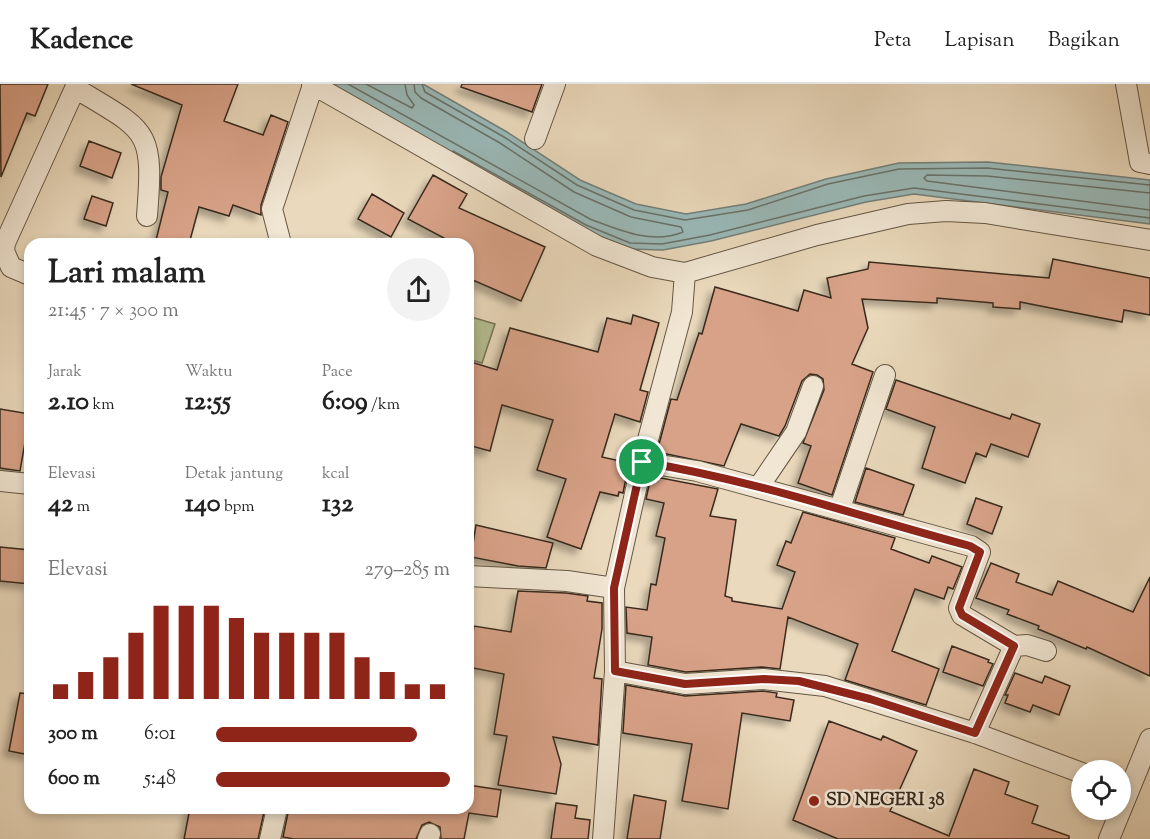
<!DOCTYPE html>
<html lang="id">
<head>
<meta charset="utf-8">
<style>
  body { margin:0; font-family:"Sorts Mill Goudy",serif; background:#f2f2f2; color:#222; height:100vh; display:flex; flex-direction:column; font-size:22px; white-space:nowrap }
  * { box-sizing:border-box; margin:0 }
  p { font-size:20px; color:#767676 }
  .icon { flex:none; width:33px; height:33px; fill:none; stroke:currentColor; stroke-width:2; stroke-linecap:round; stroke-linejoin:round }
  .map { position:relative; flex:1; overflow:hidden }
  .side { position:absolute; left:24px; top:154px; width:450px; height:576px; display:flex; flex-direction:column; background:#fff; border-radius:18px; box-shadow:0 3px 9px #0003 }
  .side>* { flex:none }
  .fabs { position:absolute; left:1071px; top:676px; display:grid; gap:12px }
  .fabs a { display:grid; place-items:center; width:60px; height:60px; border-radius:50%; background:#fff; box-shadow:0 3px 9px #0003; font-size:30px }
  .pin { position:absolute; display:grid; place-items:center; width:51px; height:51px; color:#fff; margin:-26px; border:3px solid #fff; border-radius:50%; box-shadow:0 2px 6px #0007 }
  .round { display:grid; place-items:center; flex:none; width:63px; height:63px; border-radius:32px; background:#f2f2f2 }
  .overview { display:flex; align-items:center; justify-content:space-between; height:102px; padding:0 24px }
  h1 { font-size:33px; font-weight:700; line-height:45px }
  .figures { display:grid; grid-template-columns:repeat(3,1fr); gap:9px; height:102px; padding:6px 24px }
  .figures div { display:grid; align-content:center }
  .figures b { font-size:26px; font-weight:700 }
  .figures small { font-size:16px; font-weight:400 }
  .figures p { font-size:16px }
  .chart { height:168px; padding:12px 24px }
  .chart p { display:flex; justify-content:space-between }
  .chart svg { width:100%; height:108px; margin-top:6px; stroke:#8f2418; stroke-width:6 }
  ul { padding:0 24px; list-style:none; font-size:20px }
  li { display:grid; grid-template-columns:96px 72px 1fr; align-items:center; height:45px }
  li i { height:15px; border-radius:8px; background:#8f2418 }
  header { display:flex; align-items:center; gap:36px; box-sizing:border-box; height:84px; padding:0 30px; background:#fff; border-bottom:2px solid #e0e0e0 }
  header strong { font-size:28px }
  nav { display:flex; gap:33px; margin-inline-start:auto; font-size:21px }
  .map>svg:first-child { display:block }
  .green { fill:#b5bf92; stroke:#767457; stroke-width:1.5 }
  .water { fill:#9ab9b8; stroke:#72807a; stroke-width:1.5 }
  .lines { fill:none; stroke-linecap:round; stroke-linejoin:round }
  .shore { stroke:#68726a; stroke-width:1.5 }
  .building { fill:#d8a288; stroke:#372a1c; stroke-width:1.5; filter:url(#shadow) }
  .minor-casing { stroke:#645644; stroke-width:22 }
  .minor { stroke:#f1e6d3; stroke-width:20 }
  .route-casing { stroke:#fff; stroke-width:12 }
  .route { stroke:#8f2418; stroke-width:8 }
  .poi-dot { fill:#8f2418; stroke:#f1e6d3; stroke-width:2 }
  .labels { text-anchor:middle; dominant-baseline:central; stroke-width:5; stroke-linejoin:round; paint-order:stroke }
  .poi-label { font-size:18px; font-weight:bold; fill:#372a1c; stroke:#f1e6d3; text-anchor:start }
</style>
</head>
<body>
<header>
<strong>Kadence</strong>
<nav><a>Peta</a><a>Lapisan</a><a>Bagikan</a></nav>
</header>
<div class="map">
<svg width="1150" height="755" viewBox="0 0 1150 755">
  <defs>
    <filter id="shadow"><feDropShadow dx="-5.5" dy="5.5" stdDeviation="3" flood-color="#0004"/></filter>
  </defs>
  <rect width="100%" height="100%" fill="#ead9bc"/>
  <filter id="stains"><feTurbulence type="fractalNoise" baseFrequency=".00333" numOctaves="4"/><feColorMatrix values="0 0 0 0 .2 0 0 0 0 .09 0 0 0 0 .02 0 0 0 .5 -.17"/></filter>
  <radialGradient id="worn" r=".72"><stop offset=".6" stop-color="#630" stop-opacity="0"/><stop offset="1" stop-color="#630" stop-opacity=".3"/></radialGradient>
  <path class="green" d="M468 232 495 240 482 279 468 275Z"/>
  <path class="water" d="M320 0H423L507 48 580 96 636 120 686 130 746 120 826 95 899 79 988 78 1150 96V140L914 110 866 118 711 157 663 166 628 165 584 147Z"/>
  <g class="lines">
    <path class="shore" d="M348 0 590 135C619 146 652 161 683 148L681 143 631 133 574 108 500 59 421 14 415 8 414 0
      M366 0 412 24 414 21 407 11 405 0
      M422 0 425 8 504 53 577 101 634 126 685 136 748 126 828 100 899 85 987 84 1150 101
      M453 67 586 141 630 159 662 160 710 151 864 112 914 104 1150 134
      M1150 109 987 92 927 91 924 94 927 97 1150 126"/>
  </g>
  <path class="building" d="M0 0H48L35 32 27 29 1 93Z
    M131 0H238L224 37 263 51 271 31 288 38 261 121V131L233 121 229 132 199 123 189 160H155L168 108 161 106V93L182 21Z
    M462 0H542L532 28 461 3Z
    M89 57 121 69 112 94 80 82Z
    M433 91 467 110 459 124 545 163 521 217 468 194V160H455L408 135Z
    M372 110 404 129 391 153 358 135Z
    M92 112 113 119 106 142 84 135Z
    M1053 175 1150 194V231L1124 226 1122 238 1020 218V225L993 223V219L937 214V219L862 215 868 244 852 280 873 288 832 411 798 399 811 362 803 359 824 306 823 295 817 291 810 290 802 297 785 342 779 352 741 340 724 382 657 368 671 315 677 316 699 249 702 250 715 203 798 227 804 206 831 214 827 194 868 185 869 178 1049 194Z
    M633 231 659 239 640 306 648 308 640 338 615 330 602 373 629 379 623 409 619 408 618 412 600 408 581 465 547 453 566 395 537 386 553 336 502 321 490 367 468 361V277L497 286 510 244 598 268 607 234 631 240Z
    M896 296 1010 335 1012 330 1040 340 1028 373 991 360 986 373 976 369 965 399 922 384 935 343 886 325Z
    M0 325 30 330 20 387 0 384Z
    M866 384 914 401 903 431 855 418Z
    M651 392 718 405 710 432 736 436 725 512 732 514V517L782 525 795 488 777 481 786 457 791 459 803 428 895 454 891 465 929 479 932 472 962 483 953 505 948 503 944 515 915 505 892 567 939 585 926 621 845 596 858 560 788 533 780 585 762 583 686 588 648 581 652 553 627 549 626 523 647 526 651 500 656 501 665 454 656 452 664 419 646 415Z
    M976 414 1002 423 992 450 967 440Z
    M476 441 553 459 546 484 518 482 471 473Z
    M0 463 30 466V500L0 497Z
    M991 479 1019 490 1016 498 1052 511 1058 497 1133 528 1150 493V592L1087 563 1086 565 1038 545 1039 542 1007 530 1009 526 976 514Z
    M518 507 566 509 588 512 587 517 602 519V545L594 594 602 595 598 661 553 653 561 680 556 710 498 701 507 652 494 650 504 590 468 583 474 542 511 548Z
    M952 562 989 576 988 578 993 580 983 602 943 588Z
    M1015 589 1042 599 1045 592 1070 602 1059 631 1033 621 1030 628 1005 619 1008 611H1005Z
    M626 601 685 612 763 607 777 609 776 613 794 616 790 637 742 629 728 725 682 717 692 660 623 649Z
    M20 609 30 610V671L9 667Z
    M829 637 881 656 883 652 917 667 890 727 949 752 974 685 1009 698 1005 710 1038 722 1032 739 1069 752V755H838L793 736Z
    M468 701 501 706 497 733 469 729 464 755H441L440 743 429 738 422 741 416 755H294L283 753 289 724H468Z
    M634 711 666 717 660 755H627Z
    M556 719 577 722 575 734 590 736 588 755H551Z
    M190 724H265L258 755H184Z"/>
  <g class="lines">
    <g class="minor-casing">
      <path id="minor" d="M312 0 597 162 652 183 685 189 817 151 908 130 946 127 985 129 1150 156
        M1126 0 1140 78 1150 80
        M75 4C148 48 154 44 147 132
        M535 55 555 0
        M281 160 272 125 313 1
        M30 191 11 183 4 167 5 159 77 0
        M642 378 697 387 971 462 980 468 959 524 962 531 1014 562
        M0 397 30 400
        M758 404 796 348 813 302
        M840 424 885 291
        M468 492 567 497 614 504
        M615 587 685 600 763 595 825 602 975 649 1082 689
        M975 649 1014 562 1027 561 1046 567
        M270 755 277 724
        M428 755 430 750
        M603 755 615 587 614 504 642 378 682 228 685 189
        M1109 755 1150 655"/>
    </g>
    <use href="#minor" class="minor"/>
  </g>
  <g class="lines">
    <g class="route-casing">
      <path id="route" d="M642 378C754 396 861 433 970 462L980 468 959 524 962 531 1014 562 975 649 870 615 799 597 764 595 685 600 615 587 614 504Z"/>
    </g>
    <use href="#route" class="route"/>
  </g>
  <circle class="poi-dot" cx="814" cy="717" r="6"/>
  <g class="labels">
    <g class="poi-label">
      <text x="826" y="717">SD NEGERI 38</text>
    </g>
  </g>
  <rect width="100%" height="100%" filter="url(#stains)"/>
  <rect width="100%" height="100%" fill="url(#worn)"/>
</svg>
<div class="fabs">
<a><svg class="icon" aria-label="locate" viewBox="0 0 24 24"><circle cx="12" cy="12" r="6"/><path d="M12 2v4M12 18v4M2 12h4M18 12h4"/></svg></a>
</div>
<div class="pin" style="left:642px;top:378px;background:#1e9e55"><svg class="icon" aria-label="arrive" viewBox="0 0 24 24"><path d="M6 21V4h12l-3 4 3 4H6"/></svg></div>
<section class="side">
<div class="overview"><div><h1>Lari malam</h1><p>21:45 · 7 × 300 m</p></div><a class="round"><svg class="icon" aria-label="share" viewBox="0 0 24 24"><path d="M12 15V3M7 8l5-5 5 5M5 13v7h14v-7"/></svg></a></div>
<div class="figures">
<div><p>Jarak</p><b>2.10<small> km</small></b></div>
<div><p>Waktu</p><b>12:55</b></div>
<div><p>Pace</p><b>6:09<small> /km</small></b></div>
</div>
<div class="figures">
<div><p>Elevasi</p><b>42<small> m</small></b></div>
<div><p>Detak jantung</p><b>140<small> bpm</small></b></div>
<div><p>kcal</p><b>132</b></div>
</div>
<div class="chart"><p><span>Elevasi</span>279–285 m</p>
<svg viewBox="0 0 160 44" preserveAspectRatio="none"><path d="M5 44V38M15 44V33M25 44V27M35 44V17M45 44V6M55 44V6M65 44V6M75 44V11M85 44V17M95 44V17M105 44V17M115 44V17M125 44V27M135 44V33M145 44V38M155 44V38"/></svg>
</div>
<ul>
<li><b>300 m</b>6:01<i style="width:86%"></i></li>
<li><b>600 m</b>5:48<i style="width:100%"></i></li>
</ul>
</section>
</div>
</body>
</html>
